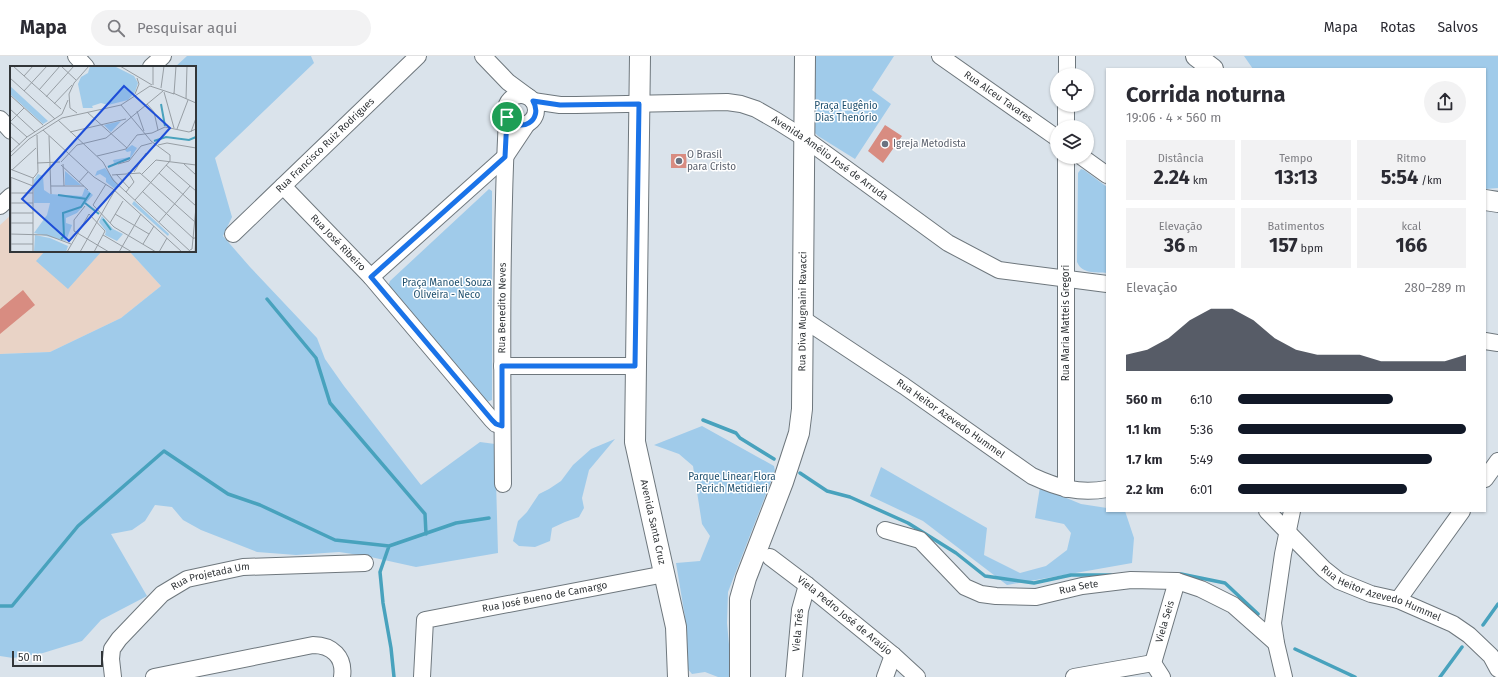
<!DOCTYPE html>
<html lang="pt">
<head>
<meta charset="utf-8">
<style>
  body { margin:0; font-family:"Fira Sans",sans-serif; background:#f2f2f3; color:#2b2b33; height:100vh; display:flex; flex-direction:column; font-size:15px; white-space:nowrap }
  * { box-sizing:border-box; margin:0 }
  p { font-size:13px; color:#7c7c81 }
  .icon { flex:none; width:22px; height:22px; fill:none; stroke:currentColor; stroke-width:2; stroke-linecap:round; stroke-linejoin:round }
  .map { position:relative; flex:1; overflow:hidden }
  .side { position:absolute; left:1106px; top:12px; width:380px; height:444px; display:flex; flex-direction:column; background:#fff; border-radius:0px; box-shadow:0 1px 3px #0004 }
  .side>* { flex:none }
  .fabs { position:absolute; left:1050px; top:12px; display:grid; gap:8px }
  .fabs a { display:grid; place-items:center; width:44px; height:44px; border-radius:50%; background:#fff; box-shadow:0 1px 3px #0004; font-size:20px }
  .scale { position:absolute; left:12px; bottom:10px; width:91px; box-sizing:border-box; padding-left:4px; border:2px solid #323639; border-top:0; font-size:11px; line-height:14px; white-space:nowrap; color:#323639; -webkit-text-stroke:3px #fff; paint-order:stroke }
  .pin { position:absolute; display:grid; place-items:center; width:34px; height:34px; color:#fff; margin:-17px; border:2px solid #fff; border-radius:50%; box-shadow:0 1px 4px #0007 }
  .round { display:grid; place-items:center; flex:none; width:42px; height:42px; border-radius:21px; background:#f2f2f3 }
  .overview { display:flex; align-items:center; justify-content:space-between; height:68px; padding:0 20px }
  h1 { font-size:22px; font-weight:700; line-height:30px }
  .metrics { display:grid; grid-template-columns:repeat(3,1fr); gap:6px; height:68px; padding:4px 20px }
  .metrics div { display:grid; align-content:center; border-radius:0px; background:#f2f2f3; text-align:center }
  .metrics b { font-size:20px; font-weight:700 }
  .metrics small { font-size:11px; font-weight:400 }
  .metrics p { font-size:11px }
  .chart { height:112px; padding:8px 20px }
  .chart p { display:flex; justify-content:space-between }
  .chart svg { width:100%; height:72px; margin-top:4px; fill:#111827; opacity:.7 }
  ul { padding:0 20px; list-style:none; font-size:13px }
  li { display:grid; grid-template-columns:64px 48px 1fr; align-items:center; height:30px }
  li i { height:10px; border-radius:5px; background:#111827 }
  header { display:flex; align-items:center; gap:24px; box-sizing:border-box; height:56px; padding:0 20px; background:#fff; border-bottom:1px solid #e1e1e2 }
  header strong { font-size:19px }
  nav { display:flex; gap:22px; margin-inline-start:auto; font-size:14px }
  .search { width:280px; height:36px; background:#f2f2f3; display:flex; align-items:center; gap:10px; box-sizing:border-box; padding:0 14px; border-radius:22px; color:#7c7c81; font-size:15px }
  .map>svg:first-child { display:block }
  .education { fill:#e9d3c6 }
  .green { fill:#a0cbea }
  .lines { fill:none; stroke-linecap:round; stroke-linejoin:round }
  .stream { stroke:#48a2bd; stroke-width:3.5 }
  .building { fill:#d88c81 }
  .minor-casing { stroke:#6e777d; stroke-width:18 }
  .major-casing { stroke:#6e777d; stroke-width:22 }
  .minor { stroke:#fff; stroke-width:16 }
  .major { stroke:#fff; stroke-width:20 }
  .route-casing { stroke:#fff; stroke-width:8 }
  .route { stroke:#1a73e8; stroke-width:5 }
  .worship-dot { fill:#6b7280; stroke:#fff; stroke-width:1.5 }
  .labels { text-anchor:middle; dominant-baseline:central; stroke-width:3; stroke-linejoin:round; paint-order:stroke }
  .street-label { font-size:10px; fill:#323639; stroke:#fff }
  .park-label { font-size:10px; fill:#1f506f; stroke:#fff }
  .worship-label { font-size:10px; fill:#5b616d; stroke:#fff; text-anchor:start }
  .inset-river { fill:none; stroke:#48a2bd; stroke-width:2 }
  .inset-road { fill:none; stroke:#979ea4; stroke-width:1 }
  .view { fill:#1d4ed8; fill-opacity:0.15; stroke:#1d4ed8; stroke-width:2 }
  .inset-edge { fill:none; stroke:#323639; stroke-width:2 }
</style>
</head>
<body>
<header>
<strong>Mapa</strong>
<div class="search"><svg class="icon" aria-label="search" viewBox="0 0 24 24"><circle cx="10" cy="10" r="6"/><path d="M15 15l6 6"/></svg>Pesquisar aqui</div>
<nav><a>Mapa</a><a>Rotas</a><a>Salvos</a></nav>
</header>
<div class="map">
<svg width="1498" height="621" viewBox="0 0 1498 621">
  <rect width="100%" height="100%" fill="#dae3eb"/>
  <path class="education" d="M11 159V195H129L161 230 121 262 50 296 0 298V169Z"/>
  <path class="green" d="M187 0H311L314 7 215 102 232 161 223 180 250 211 317 282 325 303 344 330 421 429 480 386 495 388 498 497 416 511 366 500 339 496 296 499 257 496 201 474 183 464 172 451 155 449 145 465 132 474 111 478 147 540 101 564 82 585 43 597 13 602 0 600V298L50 296 121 262 161 230 129 195H195V11H175Z
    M813 0H894L872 34 891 48 855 103 818 80 814 76Z
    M1244 0H1498V132L1485 133V13H1253Z
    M1081 113 1084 114 1107 131V217C1096 216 1082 218 1077 206L1078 117Z
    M489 133 492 135V344L487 346 388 230 390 225Z
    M45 195H102L68 233 36 205Z
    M702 370 774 410 775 415 728 536 727 567 732 621H718L705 616 692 618 687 612 685 561 676 507 700 505 710 480 702 468 693 410 679 398 654 389Z
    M615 383 589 414 582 442 584 452 579 461 565 466 552 472 550 485 535 491 519 490 513 485 518 465 527 456 539 438 549 433 561 425 573 409 591 393Z
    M881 411 987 472 984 499 1020 517 1046 510 1067 494 1071 477 1064 468 1035 462 1040 431 1081 448 1107 452V455H1125L1134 482 1132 507 1007 529 923 465 870 440Z"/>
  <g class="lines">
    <path class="stream" d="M267 243 316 302 330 347 425 458 426 478
      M703 364 736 377 740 382 774 403
      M800 417 827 435 850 441 908 467 956 497 985 520 1034 527 1071 519H1111
      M389 490 380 516 383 547 391 592 394 621
      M1181 518 1225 527 1258 558
      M0 550H12L78 470 164 395 228 438 260 449 335 484 389 490 456 467 489 462
      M1483 569 1498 548
      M1295 593 1355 621
      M1440 621 1462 591"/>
  </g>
  <path class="building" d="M885 69 902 80 883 107 868 95Z
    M671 98H686L687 112H671Z
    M23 234 35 249 0 278V253Z"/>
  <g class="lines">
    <g class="minor-casing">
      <g id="minor">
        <path d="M76 0 86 11"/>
        <path d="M483 0 508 26 527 40"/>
        <path id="s1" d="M940 0 1057 82"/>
        <path d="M151 11 163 0"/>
        <path d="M1067 19V0"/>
        <circle cx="521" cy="54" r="15"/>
        <path id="s2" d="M533 45 560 49H576L727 46 741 48 756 53 777 65 804 82 948 187 999 214 1107 228"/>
        <path d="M0 63 11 75"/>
        <path d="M1066 71V49"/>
        <path d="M1066 101V433"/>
        <path d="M1082 101 1107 119"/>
        <path id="s3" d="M283 130 371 221 492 364 496 368 502 370"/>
        <path d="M0 150 11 140"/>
        <path id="s4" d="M233 178 418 0"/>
        <path d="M371 221 505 101 527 68"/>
        <path id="s5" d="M803 263 904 330 1032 420C1058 432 1079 438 1107 433"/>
        <path d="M1485 285 1498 287"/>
        <path d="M502 310H635"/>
        <path d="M1485 423 1498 405"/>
        <path id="s6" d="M503 428C502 306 501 183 507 61"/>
        <path id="s7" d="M1267 455 1324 513 1339 525 1371 538 1398 544 1453 568 1469 579 1491 600 1498 613"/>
        <path id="s8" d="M885 474 920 484 965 531 981 538 996 540 1036 541 1082 530 1131 524 1177 525 1201 533 1233 549 1276 587"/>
        <path id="s9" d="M770 501 807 529 893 599 917 621"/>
        <path d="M1398 544 1462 455"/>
        <path id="s10" d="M1153 607 1177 525"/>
        <path d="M1153 607 1162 621"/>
        <path id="s11" d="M113 621 111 603 112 593 119 583 162 538 187 523 243 511 365 507"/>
        <path d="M154 621 313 589C332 589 345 601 342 621"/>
        <path id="s12" d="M422 621 425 564 665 518"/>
        <path id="s13" d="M794 621 800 554 807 529"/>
        <path d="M885 621 893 599"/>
        <path d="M1074 621 1153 607"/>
        <path d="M1284 621 1276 587 1273 567 1283 498 1292 455"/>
      </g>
    </g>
    <g class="major-casing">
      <g id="major">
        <path id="s14" d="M640 0 635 386 676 571 678 621"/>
        <path d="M1196 0 1213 13"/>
        <path d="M1485 144 1498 146"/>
        <path id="s15" d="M740 621V543L746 522 783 426 799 377 802 353 805 0"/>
      </g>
    </g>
    <use href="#minor" class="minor"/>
    <use href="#major" class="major"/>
  </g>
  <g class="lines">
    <g class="route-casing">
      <path id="route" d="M533 45 560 49 639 48 635 310H502V370L496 368 492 364 371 221 505 101 507 61C520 79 544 64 533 45Z"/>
    </g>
    <use href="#route" class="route"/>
  </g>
  <g class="worship-dot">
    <circle cx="885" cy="88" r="4"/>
    <circle cx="679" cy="105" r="4"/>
  </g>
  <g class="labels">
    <g class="street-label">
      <text stroke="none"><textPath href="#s1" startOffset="71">Rua Alceu Tavares</textPath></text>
      <text stroke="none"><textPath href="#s4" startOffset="128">Rua Francisco Ruiz Rodrigues</textPath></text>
      <text stroke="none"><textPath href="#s2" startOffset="313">Avenida Amélio José de Arruda</textPath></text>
      <text stroke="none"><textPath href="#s3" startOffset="79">Rua José Ribeiro</textPath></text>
      <text stroke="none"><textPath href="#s6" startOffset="176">Rua Benedito Neves</textPath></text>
      <text stroke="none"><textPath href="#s15" startOffset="376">Rua Diva Mugnaini Ravacci</textPath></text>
      <text transform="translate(1066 267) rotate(-90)">Rua Maria Matteis Gregori</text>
      <text stroke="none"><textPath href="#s5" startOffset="178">Rua Heitor Azevedo Hummel</textPath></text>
      <text stroke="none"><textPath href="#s14" startOffset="468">Avenida Santa Cruz</textPath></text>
      <text stroke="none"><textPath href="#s11" startOffset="155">Rua Projetada Um</textPath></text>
      <text stroke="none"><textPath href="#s8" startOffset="218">Rua Sete</textPath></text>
      <text stroke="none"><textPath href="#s7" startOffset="144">Rua Heitor Azevedo Hummel</textPath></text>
      <text stroke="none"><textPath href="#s12" startOffset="179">Rua José Bueno de Camargo</textPath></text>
      <text stroke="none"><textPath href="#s9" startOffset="95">Viela Pedro José de Araújo</textPath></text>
      <text stroke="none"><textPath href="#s10" startOffset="43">Viela Seis</textPath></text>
      <text stroke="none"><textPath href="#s13" startOffset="47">Viela Três</textPath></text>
    </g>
    <g class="park-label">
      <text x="846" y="50">Praça Eugênio<tspan x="846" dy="12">Dias Thenório</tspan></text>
      <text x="447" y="227">Praça Manoel Souza<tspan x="447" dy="12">Oliveira - Neco</tspan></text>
      <text x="732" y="421">Parque Linear Flora<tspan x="732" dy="12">Perich Metidieri</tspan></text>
    </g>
    <g class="worship-label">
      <text x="893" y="88">Igreja Metodista</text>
      <text x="687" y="99">O Brasil<tspan x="687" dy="12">para Cristo</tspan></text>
    </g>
  </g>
  <g transform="translate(10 10)">
    <rect width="186" height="186" fill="#dae3eb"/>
    <path d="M80 0H104L124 10 128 17 125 26 118 34 98 39 91 37 82 40 83 42H73L68 18 71 11 78 7ZM0 20 38 55 33 58 0 28ZM111 55 101 66 94 59ZM122 79 127 82 120 93 104 97 103 94 120 91 121 85 117 86 115 84ZM95 102 109 120 105 123 96 116V112L90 108 85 110 87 105ZM55 105 71 119H55ZM28 108 33 110 34 124 40 128 72 130 75 122 83 129 67 147 56 152V157L62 159 56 175 24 167 37 149 40 137H24V114ZM124 135 159 168 158 170 122 138ZM92 150 103 163 113 168 107 175 95 169 96 165 89 156ZM25 169 40 172 58 180 56 186H24Z" fill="#a0cbea"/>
    <path class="inset-river" d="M151 38 155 60M144 75 156 71 179 74 186 71M98 101 120 92M48 129 77 133M75 137 89 148M93 153 101 164M51 173 54 170 53 147 71 141 80 127"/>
    <path class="inset-road" d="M3 0 51 43M51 0 66 14M110 0 142 19M143 0V19M14 10 23 0M0 12 45 53M151 22 154 0M29 24 50 0M14 25 37 0M154 26 164 62M163 27 186 37M125 28 129 18 127 12M164 28 166 0M0 29 33 59M36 31 64 0M176 33 177 0M44 38 62 19M137 38 144 46 148 64M111 39 141 75 160 89V95L125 134M0 43 25 66M127 45 134 65M77 46 117 82M67 47 60 42 59 28 64 17 79 0M48 54 93 96 103 114 181 186M0 56 17 71M0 56 14 42M167 63 178 34M33 64 84 111 103 123 172 186M60 66 116 53M181 66 186 52M0 70 10 79M39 70 41 128M148 79 157 77 186 82M0 87 17 71 52 48 58 34M87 90 116 83 127 69 142 67 155 61 179 66 186 63M0 91 19 73 52 52 111 39 140 20 164 28M51 96 67 79 96 72 153 25M27 97 50 96M53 98 54 120M108 98 119 95 131 80 142 77M174 98 186 109M51 99 78 124M156 99 186 125M0 103 23 112 25 110 28 106 27 69M2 104 26 82M124 106 136 87M149 107 186 140M106 108 119 122M132 108 146 94 186 99M102 109 130 107 185 156M0 111 23 120M1 112V186M69 116 78 106M96 118 83 139 104 161 146 186M41 120H74M132 125 184 173V171M116 126 124 116 118 106M0 127H23M0 137H23M75 140 64 154V165L99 186M0 147H23M105 148 139 168M149 156 180 120M0 157H23M100 157 113 135M0 168 37 169 61 178M93 169 122 186M0 178H23M133 178 144 160M180 184 182 183 186 141M23 186V112M57 186 79 148 95 165 84 186M70 186 105 124M109 186 131 148M149 186 157 172M185 186 186 168"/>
    <path class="view" d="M114 20 160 62 59 175 12 133Z"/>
    <rect width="186" height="186" class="inset-edge"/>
  </g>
</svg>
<div class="fabs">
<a><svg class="icon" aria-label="locate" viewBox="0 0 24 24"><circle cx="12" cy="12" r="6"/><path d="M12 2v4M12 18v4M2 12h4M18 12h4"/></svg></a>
<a><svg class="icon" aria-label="layers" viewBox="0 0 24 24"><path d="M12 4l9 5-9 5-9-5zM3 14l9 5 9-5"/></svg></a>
</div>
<div class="scale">50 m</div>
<div class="pin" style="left:507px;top:61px;background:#1e9e55"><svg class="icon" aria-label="arrive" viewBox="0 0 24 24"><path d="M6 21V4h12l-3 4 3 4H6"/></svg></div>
<section class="side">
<div class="overview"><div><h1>Corrida noturna</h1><p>19:06 · 4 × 560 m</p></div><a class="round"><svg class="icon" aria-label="share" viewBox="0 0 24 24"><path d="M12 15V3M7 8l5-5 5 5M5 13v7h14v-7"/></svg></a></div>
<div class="metrics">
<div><p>Distância</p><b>2.24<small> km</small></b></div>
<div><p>Tempo</p><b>13:13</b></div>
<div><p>Ritmo</p><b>5:54<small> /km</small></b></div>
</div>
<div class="metrics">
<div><p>Elevação</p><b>36<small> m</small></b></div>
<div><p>Batimentos</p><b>157<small> bpm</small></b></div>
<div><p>kcal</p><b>166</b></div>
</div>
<div class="chart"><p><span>Elevação</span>280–289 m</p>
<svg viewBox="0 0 160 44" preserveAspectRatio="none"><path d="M0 44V34L10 31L20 24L30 13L40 6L50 6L60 13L70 24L80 31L90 34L100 34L110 34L120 38L130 38L140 38L150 38L160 34V44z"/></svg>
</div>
<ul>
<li><b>560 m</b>6:10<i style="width:68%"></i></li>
<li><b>1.1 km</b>5:36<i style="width:100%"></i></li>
<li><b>1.7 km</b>5:49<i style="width:85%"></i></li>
<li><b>2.2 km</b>6:01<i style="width:74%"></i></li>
</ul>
</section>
</div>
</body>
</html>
